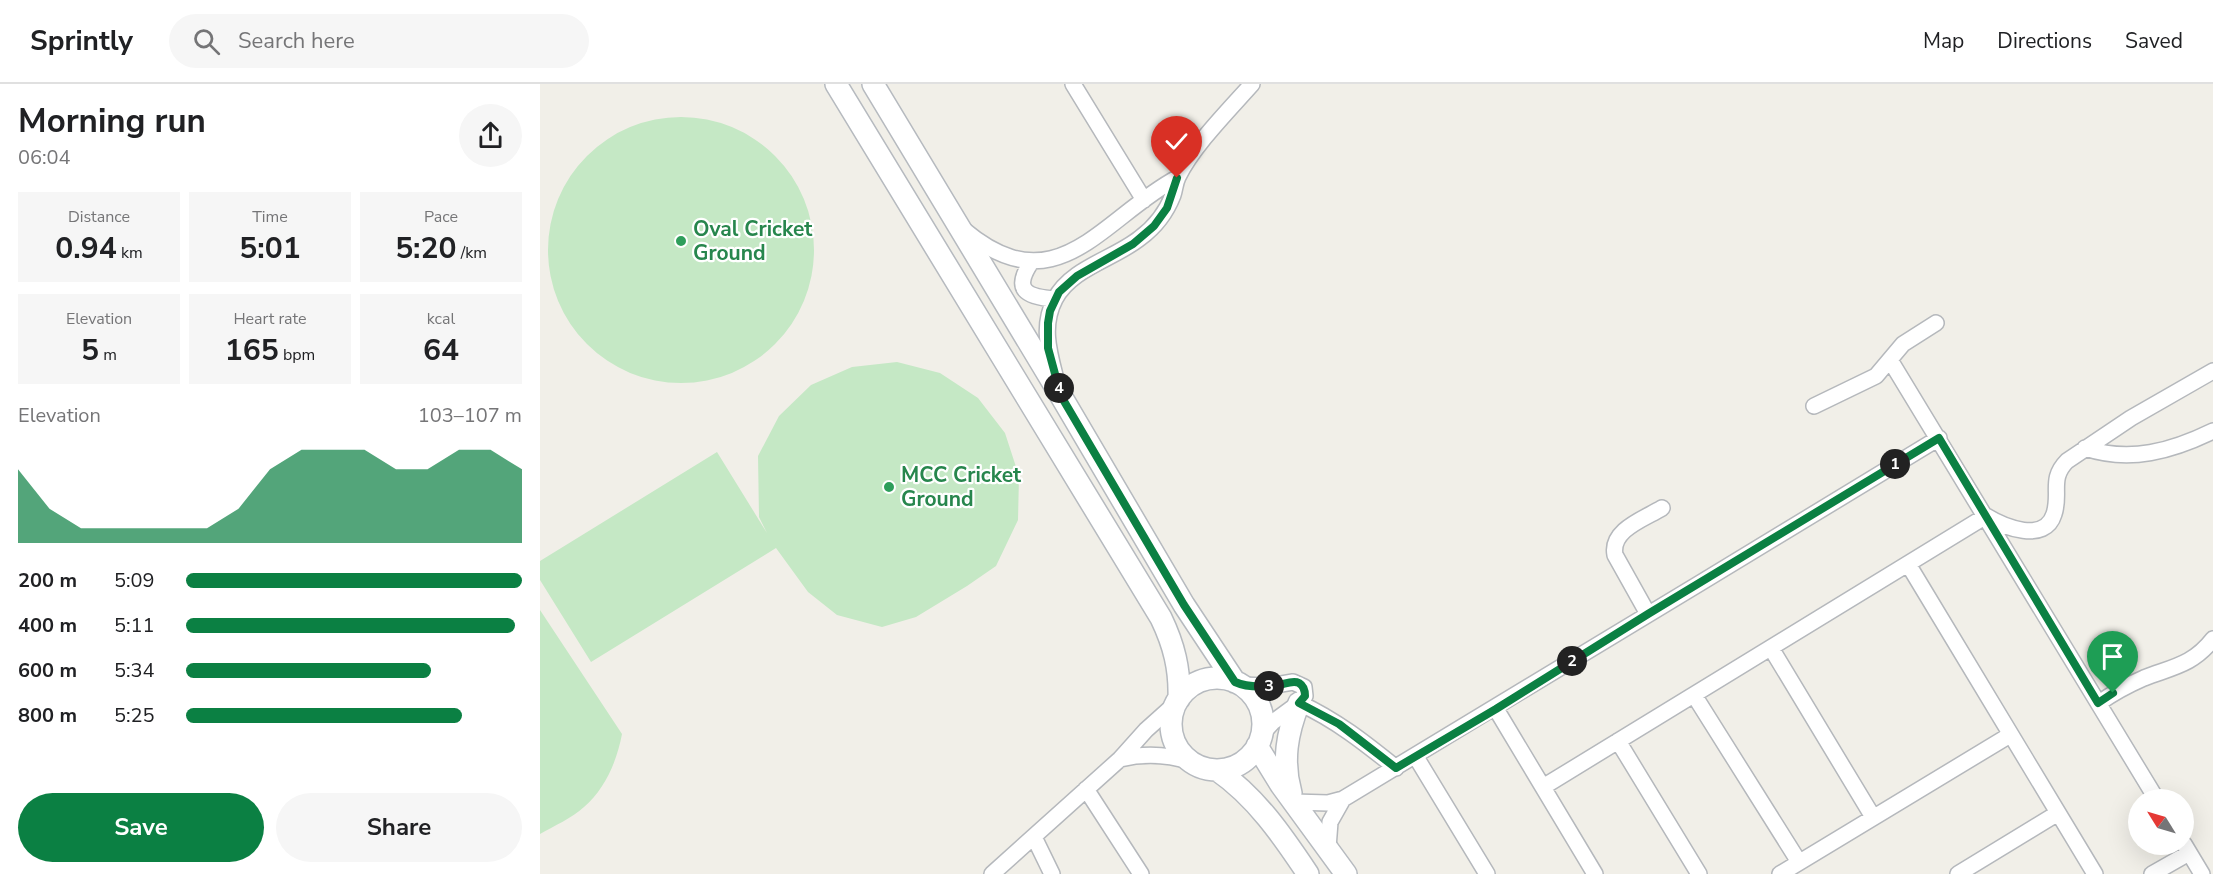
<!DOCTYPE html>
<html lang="en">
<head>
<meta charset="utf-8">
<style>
  body { margin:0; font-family:"Nunito Sans",sans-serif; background:#f6f6f6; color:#202124; height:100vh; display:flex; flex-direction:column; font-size:22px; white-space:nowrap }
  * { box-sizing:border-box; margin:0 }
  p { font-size:20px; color:#757577 }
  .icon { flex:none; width:33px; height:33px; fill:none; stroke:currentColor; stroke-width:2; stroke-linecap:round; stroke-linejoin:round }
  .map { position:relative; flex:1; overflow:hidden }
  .sheet { display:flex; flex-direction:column; background:#fff; width:540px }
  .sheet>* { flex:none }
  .needle { width:39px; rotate:307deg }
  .controls { position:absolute; left:1588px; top:705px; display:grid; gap:12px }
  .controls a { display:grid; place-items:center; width:66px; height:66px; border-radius:50%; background:#fff; box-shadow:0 6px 24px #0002; font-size:30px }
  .pin { position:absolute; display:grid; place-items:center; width:51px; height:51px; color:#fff; margin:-62px -26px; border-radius:50% 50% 50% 0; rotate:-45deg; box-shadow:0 0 6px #0007 }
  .pin .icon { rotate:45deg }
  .km { position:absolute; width:30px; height:30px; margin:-15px; border-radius:50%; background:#222; color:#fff; font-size:16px; line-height:30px; text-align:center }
  .round { display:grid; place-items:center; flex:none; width:63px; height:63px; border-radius:32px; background:#f6f6f6 }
  .head { display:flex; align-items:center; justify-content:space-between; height:102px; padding:0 18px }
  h1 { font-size:33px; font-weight:700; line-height:45px }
  .figures { display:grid; grid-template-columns:repeat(3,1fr); gap:9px; height:102px; padding:6px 18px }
  .figures div { display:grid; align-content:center; border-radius:0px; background:#f6f6f6; text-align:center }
  .figures b { font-size:30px; font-weight:700 }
  .figures small { font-size:16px; font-weight:400 }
  .figures p { font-size:16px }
  .chart { height:168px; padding:12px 18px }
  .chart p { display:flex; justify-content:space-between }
  .chart svg { width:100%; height:108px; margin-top:6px; fill:#0b8043; opacity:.7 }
  .primary-button { display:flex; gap:12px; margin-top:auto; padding:12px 18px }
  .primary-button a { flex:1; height:69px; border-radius:36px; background:#0b8043; color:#fff; font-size:24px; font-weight:700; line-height:69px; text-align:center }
  .primary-button a+a { background:#f6f6f6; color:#202124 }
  ul { padding:0 18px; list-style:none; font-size:20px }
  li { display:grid; grid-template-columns:96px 72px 1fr; align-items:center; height:45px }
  li i { height:15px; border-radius:8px; background:#0b8043 }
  header { display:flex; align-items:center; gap:36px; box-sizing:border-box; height:84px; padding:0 30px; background:#fff; border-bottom:2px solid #e0e0e0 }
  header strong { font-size:28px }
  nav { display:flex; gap:33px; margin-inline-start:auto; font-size:21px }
  .search { width:420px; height:54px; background:#f6f6f6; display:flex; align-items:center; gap:15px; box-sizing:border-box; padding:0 21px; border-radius:33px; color:#757577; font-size:22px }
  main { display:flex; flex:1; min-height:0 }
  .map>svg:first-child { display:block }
  .grass { fill:#c5e8c5 }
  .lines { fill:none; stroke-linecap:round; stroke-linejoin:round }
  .street-casing { stroke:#b5b8bc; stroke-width:18 }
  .secondary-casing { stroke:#b6babf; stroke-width:24 }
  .street { stroke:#fff; stroke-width:15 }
  .secondary { stroke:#fff; stroke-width:21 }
  .route-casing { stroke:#fff; stroke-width:12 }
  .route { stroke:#0b8043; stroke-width:8 }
  .leisure-dot { fill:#2e9e5b; stroke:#fff; stroke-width:2 }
  .labels { text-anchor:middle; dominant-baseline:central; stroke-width:4.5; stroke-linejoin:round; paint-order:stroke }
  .leisure-label { font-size:21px; font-weight:bold; fill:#27864d; stroke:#fff; text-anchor:start }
</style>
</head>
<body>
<header>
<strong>Sprintly</strong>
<div class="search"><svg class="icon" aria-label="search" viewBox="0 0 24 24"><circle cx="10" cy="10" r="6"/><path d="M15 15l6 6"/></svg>Search here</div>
<nav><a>Map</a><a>Directions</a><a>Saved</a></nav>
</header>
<main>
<section class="sheet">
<div class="head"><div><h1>Morning run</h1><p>06:04</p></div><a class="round"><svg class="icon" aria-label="share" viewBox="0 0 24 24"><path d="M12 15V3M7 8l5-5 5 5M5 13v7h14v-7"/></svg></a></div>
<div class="figures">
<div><p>Distance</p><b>0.94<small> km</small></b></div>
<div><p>Time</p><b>5:01</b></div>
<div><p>Pace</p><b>5:20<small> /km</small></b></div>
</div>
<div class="figures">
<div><p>Elevation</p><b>5<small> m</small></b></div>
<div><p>Heart rate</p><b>165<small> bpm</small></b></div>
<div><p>kcal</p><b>64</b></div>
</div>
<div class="chart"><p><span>Elevation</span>103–107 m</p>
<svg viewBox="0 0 160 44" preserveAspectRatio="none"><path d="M0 44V14L10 30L20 38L30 38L40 38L50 38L60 38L70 30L80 14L90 6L100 6L110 6L120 14L130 14L140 6L150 6L160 14V44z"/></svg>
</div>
<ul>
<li><b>200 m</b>5:09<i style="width:100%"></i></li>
<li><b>400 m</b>5:11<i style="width:98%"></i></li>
<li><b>600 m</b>5:34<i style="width:73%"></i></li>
<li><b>800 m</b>5:25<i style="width:82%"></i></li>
</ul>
<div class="primary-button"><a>Save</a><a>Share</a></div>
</section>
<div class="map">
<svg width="1673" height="790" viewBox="0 0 1673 790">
  <rect width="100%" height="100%" fill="#f1efe8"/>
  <path class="grass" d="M8 166a133 133 0 1 1 266 0a133 133 0 1 1-266 0Z
    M357 278 400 289 438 314 465 349 479 392 478 436 456 482 427 502 376 533 342 543 297 531 268 508 236 464 51 578 0 496V477L177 368 227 449 219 433 218 372 239 332 271 301 312 283Z
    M0 526 82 650C77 677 65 705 44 723 32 734 14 742 0 750Z"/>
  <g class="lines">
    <g class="street-casing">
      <path id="street" d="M533 0 604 116
        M424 146C517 224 562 134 637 94
        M492 177C472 206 486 213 515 215
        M1350 276 1617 716
        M516 295C509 268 501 242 515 215 531 184 574 175 600 154 615 143 626 129 633 111 635 105 635 99 638 93 653 62 689 26 712 0
        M1274 322 1336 292 1363 260 1396 239
        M1545 364C1590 379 1632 367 1673 347
        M1368 480 1555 790
        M1108 530 1075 471C1070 446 1104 435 1122 424
        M1231 564 1333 733
        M701 601 729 602 753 598 764 603 765 612 763 616 733 638 722 650
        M1154 611 1259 778
        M759 619C796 636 825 659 856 684
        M1559 619C1573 609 1588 601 1604 594 1632 583 1653 581 1673 555
        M956 625 1055 790
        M1078 657 1159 790
        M876 673 947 790
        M580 675C605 669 627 670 651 678
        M1003 703 1446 432C1464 443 1505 460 1514 430 1521 409 1509 395 1527 377L1591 334 1673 287
        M546 705 601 790
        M754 718 788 719 803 715C1003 596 1200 474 1399 354
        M494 753 512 790
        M1644 760 1662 790
        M788 764 790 738 803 715
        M452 790 580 675 606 646 635 620
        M1240 790 1470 651
        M1418 790 1518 729
        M1612 790 1649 769"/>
    </g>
    <g class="secondary-casing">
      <path id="secondary" d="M296 0 621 534C634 561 640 585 639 615
        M333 0 521 312 644 521 695 598
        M631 640a46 46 0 1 1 92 0a46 46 0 1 1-92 0Z
        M717 662 741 701 806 790
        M677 686C716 713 742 751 768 790
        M751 709C742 677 747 649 759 619"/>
    </g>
    <use href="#street" class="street"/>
    <use href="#secondary" class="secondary"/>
  </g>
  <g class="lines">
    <g class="route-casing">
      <path id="route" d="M637 94 627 124 614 142 593 160 537 192 519 208 510 227 508 239V264L521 312 644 521 695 598C708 604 725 603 739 601 745 600 753 596 759 599 764 602 765 606 765 612L759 619 799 640 856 684 956 625 1108 530 1399 354 1558 619 1573 609"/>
    </g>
    <use href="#route" class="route"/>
  </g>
  <g class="leisure-dot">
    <circle cx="141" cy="157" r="6"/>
    <circle cx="349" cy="403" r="6"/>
  </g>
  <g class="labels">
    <g class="leisure-label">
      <text x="153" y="145">Oval Cricket<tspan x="153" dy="24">Ground</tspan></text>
      <text x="361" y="391">MCC Cricket<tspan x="361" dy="24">Ground</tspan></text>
    </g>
  </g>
</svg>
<div class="controls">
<a><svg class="needle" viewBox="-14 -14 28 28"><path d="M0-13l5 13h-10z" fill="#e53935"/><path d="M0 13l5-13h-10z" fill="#757577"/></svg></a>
</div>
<div class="pin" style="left:1573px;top:609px;background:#1e9e55"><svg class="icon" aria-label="arrive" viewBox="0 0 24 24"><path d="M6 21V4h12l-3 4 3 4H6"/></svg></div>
<div class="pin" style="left:637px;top:94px;background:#d93025"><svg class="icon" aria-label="check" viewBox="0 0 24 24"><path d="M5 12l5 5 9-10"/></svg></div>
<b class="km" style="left:1355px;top:380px">1</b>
<b class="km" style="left:1032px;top:577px">2</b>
<b class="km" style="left:729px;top:602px">3</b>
<b class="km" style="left:519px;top:304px">4</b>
</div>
</main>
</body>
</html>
